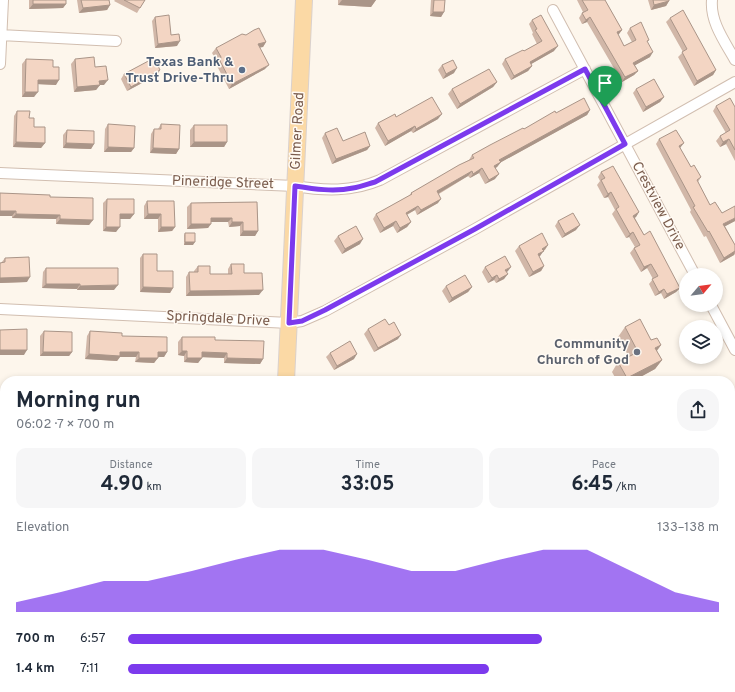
<!DOCTYPE html>
<html lang="en">
<head>
<meta charset="utf-8">
<style>
  body { margin:0; font-family:Overpass,sans-serif; background:#f6f6f7; color:#1f2937; height:100vh; display:flex; flex-direction:column; font-size:15px; white-space:nowrap }
  * { box-sizing:border-box; margin:0 }
  p { font-size:13px; color:#747a83 }
  .icon { flex:none; width:22px; height:22px; fill:none; stroke:currentColor; stroke-width:2; stroke-linecap:round; stroke-linejoin:round }
  .map { position:relative; flex:1; overflow:hidden }
  .panel { position:absolute; left:0px; top:376px; width:735px; height:316px; display:flex; flex-direction:column; background:#fff; border-radius:16px 16px 0 0; box-shadow:0 2px 6px #0003 }
  .panel>* { flex:none }
  .needle { width:26px; rotate:61deg }
  .tools { position:absolute; left:679px; top:268px; display:grid; gap:8px }
  .tools a { display:grid; place-items:center; width:44px; height:44px; border-radius:50%; background:#fff; box-shadow:0 2px 6px #0003; font-size:20px }
  .pin { position:absolute; display:grid; place-items:center; width:34px; height:34px; color:#fff; margin:-41px -17px; border-radius:50% 50% 50% 0; rotate:-45deg; box-shadow:0 0 4px #0007 }
  .pin .icon { rotate:45deg }
  .round { display:grid; place-items:center; flex:none; width:42px; height:42px; border-radius:16px; background:#f6f6f7 }
  .headline { display:flex; align-items:center; justify-content:space-between; height:68px; padding:0 16px }
  h1 { font-size:22px; font-weight:700; line-height:30px }
  .figures { display:grid; grid-template-columns:repeat(3,1fr); gap:6px; height:68px; padding:4px 16px }
  .figures div { display:grid; align-content:center; border-radius:10px; background:#f6f6f7; text-align:center }
  .figures b { font-size:20px; font-weight:700 }
  .figures small { font-size:11px; font-weight:400 }
  .figures p { font-size:11px }
  .chart { height:112px; padding:8px 16px }
  .chart p { display:flex; justify-content:space-between }
  .chart svg { width:100%; height:72px; margin-top:4px; fill:#7c3aed; opacity:.7 }
  ul { padding:0 16px; list-style:none; font-size:13px }
  li { display:grid; grid-template-columns:64px 48px 1fr; align-items:center; height:30px }
  li i { height:10px; border-radius:5px; background:#7c3aed }
  .map>svg:first-child { display:block }
  .lines { fill:none; stroke-linecap:round; stroke-linejoin:round }
  .minor-casing { stroke:#d1beb0; stroke-width:12 }
  .primary-casing { stroke:#dad1cd; stroke-width:18 }
  .minor { stroke:#fff; stroke-width:10 }
  .primary { stroke:#fbd9a5; stroke-width:16 }
  .wall { fill:#d1b7a8 }
  .shaded-wall { fill:#aa9588 }
  .building { fill:#f3d5c3; stroke:#aa9588 }
  .route-casing { stroke:#fff; stroke-width:8 }
  .route { stroke:#7c3aed; stroke-width:5 }
  .service-dot { fill:#5c6f8a; stroke:#fffaf3; stroke-width:1.5 }
  .worship-dot { fill:#6b7280; stroke:#fffaf3; stroke-width:1.5 }
  .labels { text-anchor:middle; dominant-baseline:central; stroke-width:3; stroke-linejoin:round; paint-order:stroke }
  .service-label { font-size:14px; font-weight:bold; fill:#4e5e75; stroke:#fffaf3; text-anchor:end }
  .street-label { font-size:14px; fill:#7a5c4d; stroke:#fffaf3 }
  .worship-label { font-size:14px; font-weight:bold; fill:#5b616d; stroke:#fffaf3; text-anchor:end }
</style>
</head>
<body>
<div class="map">
<svg width="735" height="692" viewBox="0 0 735 692">
  <rect width="100%" height="100%" fill="#fdf6ec"/>
  <g class="lines">
    <g class="minor-casing">
      <path id="minor" d="M712 0C710 22 725 42 735 60
        M553 10 695 275
        M0 35 116 41
        M0 64 3 0
        M0 173 295 186C324 191 352 192 380 180L585 69
        M711 305 735 350
        M0 309 289 323 302 321 325 311 475 229 735 82
        M0 446H5
        M730 555 735 558
        M0 583H5
        M730 637 735 630
        M439 687 447 692
        M707 687 712 690
        M382 692 401 687"/>
    </g>
    <g class="primary-casing">
      <path id="primary" d="M286 381 304 0
        M272 692V687"/>
    </g>
    <use href="#minor" class="minor"/>
    <use href="#primary" class="primary"/>
  </g>
  <path class="wall" d="M29 0H66V4L63 8 29 9Z
    M77 0H109L110 5 107 10 79 13Z
    M115 0H145L140 8 137 13 114 1Z
    M338 0H376L371 7 338 5Z
    M431 0H445L444 12 441 17 430 16Z
    M577 0H605L622 30 618 35 624 46 632 42 627 33 630 28 649 40 647 42 650 57 635 65 638 71 634 75 622 82 587 22 582 24 579 18 582 13 583 12Z
    M648 0H669V1L666 6 651 10Z
    M155 17 171 35 177 46 155 48 152 21Z
    M670 18 716 70 713 75 694 86 678 57 683 52 666 22Z
    M532 20 554 51 531 64 532 66 528 71 511 80 502 64 505 59 524 51 537 44 532 34 533 33 529 24Z
    M266 42 263 47H259L265 69 229 89 217 66V62L212 53 216 48Z
    M26 59 53 67 56 85 38 84 34 97H22V64Z
    M75 59 95 67 104 85H100L96 90 74 92 71 64Z
    M442 65 454 73 443 79 438 70Z
    M160 70 157 75 127 91 121 79 124 74Z
    M497 82 493 87 457 109 448 94 452 89Z
    M636 89 664 97 660 102 643 112 633 93Z
    M716 106 735 107V161L726 144 720 147 716 141 720 136 726 133 713 111Z
    M590 110 587 115 501 162 497 167 495 168V179L485 184 479 173 470 178 468 176 439 194 438 203 417 215 415 210 407 215 411 222 407 227 397 233 393 226 380 233 373 219 376 214 409 196 411 193 469 160 472 155 556 113Z
    M17 111 34 127 45 143 41 148 13 147 14 116Z
    M396 117 438 119 413 133 411 131 385 146 375 128 378 123Z
    M108 124 134 148 131 152H104L105 129Z
    M161 124 179 149 176 154 150 153 151 134 154 129H158Z
    M194 125 227 142 224 147H190V130Z
    M67 130 94 144 91 149 63 148V135Z
    M325 133 343 141 370 146 367 150 332 164 322 138Z
    M659 139 680 148 691 167 701 177 698 182 710 205 722 213 735 207V221L725 226 735 245V254L734 255 720 263 706 236 704 237 690 212 691 210 656 144Z
    M601 172 639 212 635 218 644 235 680 288 676 292 664 299 661 293 655 296 649 284 653 279 647 268 641 272 630 253 634 248 635 247 629 237 626 238 612 214 615 210 608 197 604 198 597 185 600 181 598 177Z
    M0 193 50 197 93 220 89 225 56 224V219L12 218V216H0Z
    M107 199 134 214 130 219H120L116 232 103 231V203Z
    M147 201 175 227 172 231 158 232V219H144V206Z
    M257 202 258 231 255 236H240V226L229 227 228 222H211L208 228 187 229V207L191 203Z
    M558 221 576 230 562 238 555 226Z
    M185 233 193 245H184V235Z
    M338 236 360 244 342 254 334 241Z
    M548 245 545 250 543 251 540 256H539L544 266 541 271 529 277 515 251 519 246Z
    M143 254 157 271 173 288 170 293 140 292V258Z
    M5 258 27 282 0 283V263H1Z
    M231 264 244 273 259 295 186 296V277L189 272H194V271L198 266 210 274H228V269Z
    M485 267 508 271 507 272 504 279 496 283 494 280 488 283 482 272Z
    M46 268 114 290H77V289L42 288 43 272Z
    M446 286 472 287 468 292 449 303 442 291Z
    M625 327 661 345 657 351 662 360 655 369 633 381H617L612 372 618 362 629 357 618 337Z
    M368 329 398 339 374 352 364 334Z
    M44 331 72 352 69 356H40V336Z
    M90 331 122 336 167 352 164 357H158L154 363 135 362 136 357H120L117 361 85 359 87 336Z
    M182 337 215 340 263 359 260 364 224 363V358L202 357 198 363 184 362V356L178 355V342Z
    M330 353 354 359 334 370 326 357Z
    M735 486V525L732 522 734 520 730 517V487Z
    M15 687H52V692H15Z
    M64 687H99L98 692H63Z
    M110 687H147V692H109Z
    M159 687H195V692H159Z
    M206 687H243V692H205Z
    M551 687 564 690 578 692H548Z"/>
  <path class="shaded-wall" d="M342 0H376L371 7 338 5Z
    M669 1 666 6 651 10 654 5Z
    M33 4H66L63 8 29 9Z
    M110 5 107 10 79 13 83 8Z
    M433 12H444L441 17 430 16Z
    M590 17 587 22 582 24 586 20Z
    M622 30 619 34 614 37 617 32Z
    M180 41 177 46 155 48 158 44Z
    M266 42 263 47 254 49 258 44Z
    M558 46 554 51 526 67 530 62Z
    M653 52 650 57 630 68 633 63Z
    M269 65 265 69 229 89 232 84Z
    M532 66 528 71 511 80 514 76Z
    M457 68 454 73 443 79 446 74Z
    M160 70 157 75 127 91 131 87Z
    M716 70 713 75 694 86 697 81Z
    M638 71 634 75 622 82 625 77Z
    M38 80H59L56 85 35 84Z
    M108 80 104 85H100L96 90 74 92 77 87 99 81Z
    M497 82 493 87 457 109 460 104Z
    M25 92H38L34 97H22Z
    M664 97 660 102 643 112 646 107Z
    M590 110 587 115 496 165 499 160Z
    M442 114 438 119 413 133 416 129Z
    M415 126 411 131 385 146 388 141Z
    M729 139 726 144 720 147 723 142Z
    M16 142 45 143 41 148 13 147Z
    M194 142H227L224 147H190Z
    M66 143 94 144 91 149 63 148Z
    M684 143 680 148 675 151 679 146Z
    M370 146 367 150 332 164 336 159Z
    M108 147 134 148 131 152H104Z
    M153 148 179 149 176 154 150 153Z
    M501 162 497 167 491 171 494 166Z
    M482 168 479 173 470 178 473 174Z
    M472 171 468 176 434 196 437 191Z
    M499 174 495 179 485 184 489 180Z
    M611 192 608 197 604 198 608 194Z
    M441 199 438 203 417 215 421 210Z
    M418 206 415 210 402 217 406 213Z
    M0 211H16L12 216H0Z
    M639 212 636 217 630 220 633 216Z
    M16 214 60 215 56 219 12 218Z
    M120 214H134L130 219H117Z
    M148 214H161L158 219H144Z
    M211 218H232L228 222H208Z
    M735 218V221L720 229 723 224Z
    M60 219 93 220 89 225 56 224Z
    M396 221 393 226 380 233 384 228Z
    M232 222H243L240 226 229 227Z
    M411 222 407 227 397 233 400 228Z
    M191 224H211L208 228 187 229Z
    M580 225 576 230 562 238 565 234Z
    M106 227H120L116 232 103 231Z
    M161 227H175L172 231 158 232Z
    M243 231H258L255 236H240Z
    M633 232 629 237 626 238 630 234Z
    M363 239 360 244 342 254 345 249Z
    M185 242H195L193 245H184Z
    M548 245 540 256 534 259 542 249Z
    M735 251 734 255 720 263 724 258Z
    M651 264 647 268 641 272 644 267Z
    M544 266 541 271 529 277 533 272Z
    M511 267 508 271 502 274 505 270Z
    M508 274 504 279 496 283 499 279Z
    M497 275 494 280 488 283 492 278Z
    M30 277 27 282 0 283V278Z
    M46 284H80L77 289 42 288Z
    M118 285 114 290H77L80 286Z
    M143 287 173 288 170 293 140 292Z
    M472 287 468 292 449 303 452 298Z
    M680 288 676 292 664 299 667 294Z
    M664 289 661 293 655 296 659 292Z
    M263 290 259 295 186 296 190 291Z
    M401 335 398 339 374 352 378 348Z
    M661 345 654 354 655 348Z
    M0 350H27L24 355H0Z
    M182 351H187L184 356 178 355Z
    M43 352H72L69 356H40Z
    M120 352H139L136 357H120L117 361 85 359 89 354Z
    M158 352H167L164 357H154Z
    M202 352 227 353 224 358 198 357Z
    M357 354 354 359 334 370 337 366Z
    M139 358H158L154 363 135 362Z
    M187 358H202L198 363 184 362Z
    M227 358 263 359 260 364 224 363Z
    M662 360 655 369 633 381H625L627 378Z
    M0 417H5V421H0Z
    M2 490H5V495H2L0 498V493Z
    M0 556H5V560H0Z
    M0 620H5V625H0Z"/>
  <path class="building" d="M33 0H66V4H33Z
    M81 0H109L110 5 83 8Z
    M124 0H145L140 8Z
    M434 0H445L444 12H433Z
    M582 0H605L622 30 617 32 624 46 636 40 630 28 641 22 649 40 647 41 653 52 633 63 638 71 625 77 590 17 586 20 582 13 588 10Z
    M653 0H669V1L654 5Z
    M683 10 716 70 697 81 682 52 687 49 670 18Z
    M169 15 171 35 179 34 180 41 158 44 155 17Z
    M541 15 558 46 530 62 532 66 514 76 505 59 523 50 524 51 542 41 535 30 537 29 532 20Z
    M259 28 266 42 258 44 269 65 232 84 220 61 221 57 216 48 242 34 246 35 254 30Z
    M94 57 95 67 106 66 108 80 99 81 100 85 77 87 75 59Z
    M154 58 160 70 131 87 124 74Z
    M26 59 53 60V67H59V80H38V92H25Z
    M453 60 457 68 446 74 442 65Z
    M489 69 497 82 460 104 452 89Z
    M654 79 664 97 646 107 636 89Z
    M432 97 442 114 416 129 415 126 388 141 378 123 395 114 396 117Z
    M584 98 590 110 499 160 501 162 494 166 499 174 489 180 482 168 473 174 472 171 437 191 441 199 421 210 418 206 406 213 411 222 400 228 396 221 384 228 376 214 412 194 411 193 459 165 474 158 472 155 490 145 523 128 524 129 555 111 556 113Z
    M730 98 735 107V150L729 139 723 142 720 136 730 130 716 106Z
    M17 111H30L29 118H34V127H45V143L16 142Z
    M108 124 135 126 134 148 108 147Z
    M161 124 180 125 179 149 153 148 154 129H161Z
    M194 125H227V142H194Z
    M337 128 343 141 365 132 370 146 336 159 325 133Z
    M67 130 94 131V144L66 143Z
    M676 130 684 143 679 146 691 167 694 165 701 177 697 180 710 205 715 202 722 213 735 206V218L723 224 735 245V251L724 258 709 231 708 232 693 207 695 206 659 139Z
    M613 166 639 212 633 216 644 235 650 231 680 288 667 294 664 289 659 292 652 279 658 276 651 264 644 267 634 248 640 245 633 232 630 234 616 209 619 207 611 192 608 194 601 180 605 178 601 172Z
    M0 193 50 195V197L93 198V220L60 219V215L16 214V211H0Z
    M107 199H134V214H120V227H106Z
    M147 201H174L175 227H161V214H148Z
    M257 202 258 231H243V222H232V218H211V224H191V203Z
    M573 213 580 225 565 234 558 221Z
    M356 226 363 239 345 249 338 236Z
    M185 233H195V242H185Z
    M542 233 548 245 542 249 544 251 538 254 544 266 533 272 519 246Z
    M143 254H157V271H173V288L143 287Z
    M505 256 511 267 505 270 508 274 499 279 497 275 492 278 485 267Z
    M29 257 30 277 0 278V263L5 262V258Z
    M231 264H244V273H262L263 290 190 291 189 272H198V266H210V274H232Z
    M46 268H118V285L80 286V284H46Z
    M465 275 472 287 452 298 446 286Z
    M385 319 389 325 394 322 401 335 378 348 368 329Z
    M640 319 651 340 657 338 661 345 655 348 662 360 627 378 618 362 638 352 625 327Z
    M27 329V350H0V330Z
    M44 331 72 332V352H43Z
    M90 331 122 333V336L167 337V352H158V358H139V352H120V356L89 354Z
    M182 337H215V340L264 341 263 359 227 358V353L202 352V358H187V351H182Z
    M350 341 357 354 337 366 330 353Z
    M0 396H5V417H0Z
    M5 465V490H2V494H0V466Z
    M733 484 735 486V514L730 509 732 506 730 505V487Z
    M5 535V556H0V536Z
    M730 575 735 579V595L730 602Z
    M0 600H5V620H0Z
    M0 685 3 692H0Z
    M19 687H52V692H19Z
    M67 687H99L98 692H67Z
    M113 687H147V692H113Z
    M163 687H195V692H163Z
    M209 687H243V692H209Z
    M487 687H517L520 689 517 692H487L484 689Z
    M551 687 564 689V690L578 692H550Z
    M664 687H675L679 690 677 692H661Z"/>
  <g class="lines">
    <g class="route-casing">
      <path id="route" d="M585 69 625 144 475 229 325 310 302 321 289 323 295 186C314 189 334 192 353 188 360 187 368 184 375 182Z"/>
    </g>
    <use href="#route" class="route"/>
  </g>
  <circle class="service-dot" cx="242" cy="70" r="4"/>
  <circle class="worship-dot" cx="637" cy="352" r="4"/>
  <g class="labels">
    <g class="service-label">
      <text x="234" y="62">Texas Bank &amp;<tspan x="234" dy="16">Trust Drive-Thru</tspan></text>
    </g>
    <g class="street-label">
      <text transform="translate(298 131) rotate(-87)">Gilmer Road</text>
      <text transform="translate(223 183) rotate(2)">Pineridge Street</text>
      <text transform="translate(658 206) rotate(62)">Crestview Drive</text>
      <text transform="translate(218 319) rotate(3)">Springdale Drive</text>
    </g>
    <g class="worship-label">
      <text x="629" y="344">Community<tspan x="629" dy="16">Church of God</tspan></text>
    </g>
  </g>
</svg>
<div class="tools">
<a><svg class="needle" viewBox="-14 -14 28 28"><path d="M0-13l5 13h-10z" fill="#e53935"/><path d="M0 13l5-13h-10z" fill="#747a83"/></svg></a>
<a><svg class="icon" aria-label="layers" viewBox="0 0 24 24"><path d="M12 4l9 5-9 5-9-5zM3 14l9 5 9-5"/></svg></a>
</div>
<div class="pin" style="left:605px;top:107px;background:#1e9e55"><svg class="icon" aria-label="arrive" viewBox="0 0 24 24"><path d="M6 21V4h12l-3 4 3 4H6"/></svg></div>
<section class="panel">
<div class="headline"><div><h1>Morning run</h1><p>06:02 · 7 × 700 m</p></div><a class="round"><svg class="icon" aria-label="share" viewBox="0 0 24 24"><path d="M12 15V3M7 8l5-5 5 5M5 13v7h14v-7"/></svg></a></div>
<div class="figures">
<div><p>Distance</p><b>4.90<small> km</small></b></div>
<div><p>Time</p><b>33:05</b></div>
<div><p>Pace</p><b>6:45<small> /km</small></b></div>
</div>
<div class="chart"><p><span>Elevation</span>133–138 m</p>
<svg viewBox="0 0 160 44" preserveAspectRatio="none"><path d="M0 44V38L10 32L20 25L30 25L40 19L50 12L60 6L70 6L80 12L90 19L100 19L110 12L120 6L130 6L140 19L150 32L160 38V44z"/></svg>
</div>
<ul>
<li><b>700 m</b>6:57<i style="width:70%"></i></li>
<li><b>1.4 km</b>7:11<i style="width:61%"></i></li>
</ul>
</section>
</div>
</body>
</html>
